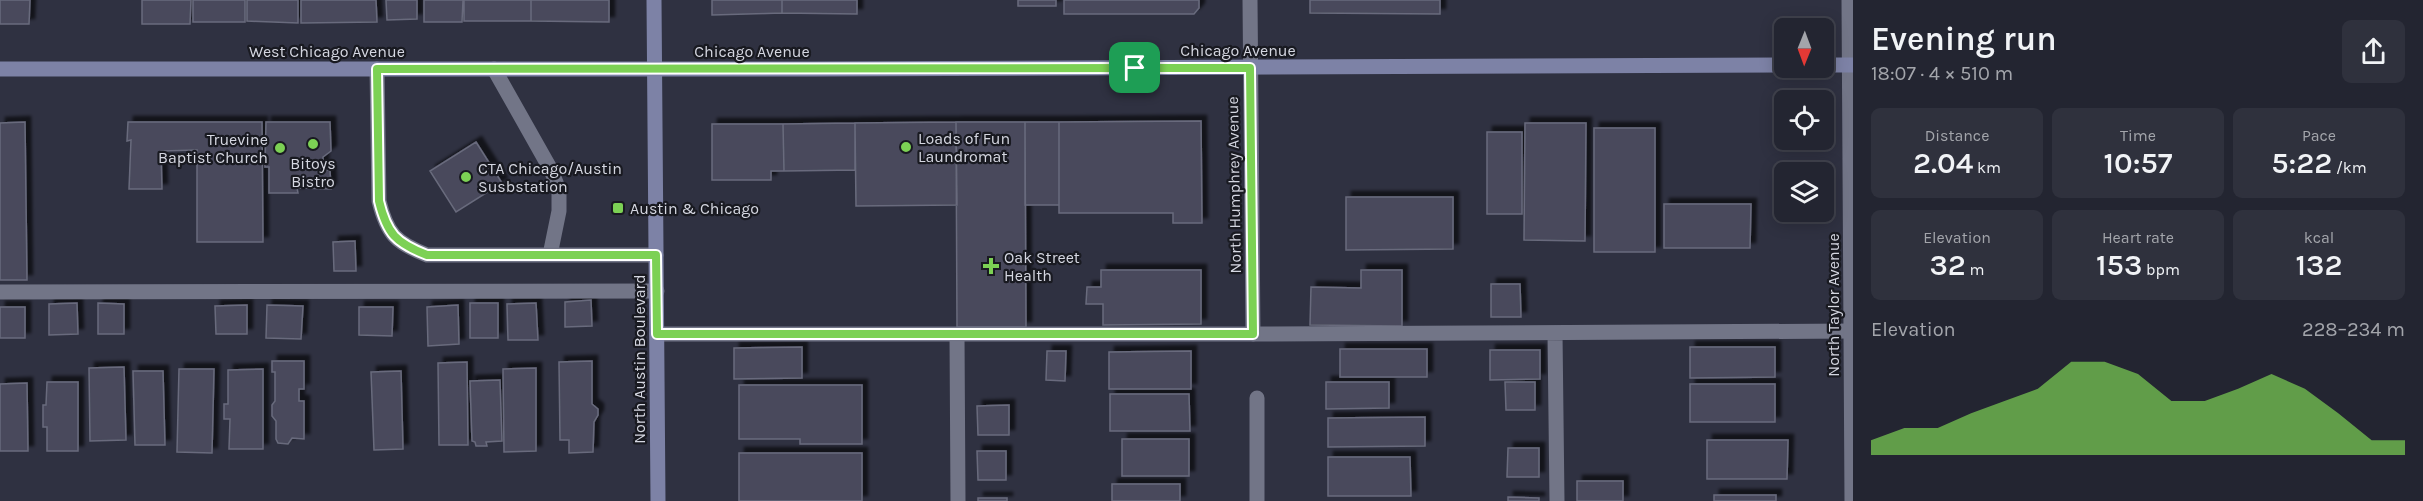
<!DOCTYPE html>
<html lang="en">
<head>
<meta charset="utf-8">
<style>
  body { margin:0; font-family:Karla,sans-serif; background:#2f313d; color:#f1f3f6; height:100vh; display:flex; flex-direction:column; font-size:22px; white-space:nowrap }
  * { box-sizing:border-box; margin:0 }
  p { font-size:20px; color:#a3a5ab }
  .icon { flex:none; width:33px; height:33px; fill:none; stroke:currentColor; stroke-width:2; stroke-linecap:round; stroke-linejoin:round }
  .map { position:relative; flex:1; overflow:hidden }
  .panel { display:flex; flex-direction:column; background:#232531; width:570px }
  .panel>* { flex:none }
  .needle { width:39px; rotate:181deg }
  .buttons { position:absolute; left:1774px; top:18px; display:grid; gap:12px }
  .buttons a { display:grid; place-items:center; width:60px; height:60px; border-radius:9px; background:#232531; box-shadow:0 3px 15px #0003,0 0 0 2px #40424d; font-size:30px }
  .pin { position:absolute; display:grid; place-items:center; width:51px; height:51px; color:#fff; margin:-26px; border-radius:12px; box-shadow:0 3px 9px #0006 }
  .round { display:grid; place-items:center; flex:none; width:63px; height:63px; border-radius:9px; background:#2f313d }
  .overview { display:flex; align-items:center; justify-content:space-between; height:102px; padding:0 18px }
  h1 { font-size:33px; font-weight:600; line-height:45px }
  .stats { display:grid; grid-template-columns:repeat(3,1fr); gap:9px; height:102px; padding:6px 18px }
  .stats div { display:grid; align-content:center; border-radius:9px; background:#2f313d; text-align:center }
  .stats b { font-size:30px; font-weight:600 }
  .stats small { font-size:16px; font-weight:400 }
  .stats p { font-size:16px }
  .chart { height:168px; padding:12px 18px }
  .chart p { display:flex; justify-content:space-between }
  .chart svg { width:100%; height:108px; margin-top:6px; fill:#7cd154; opacity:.7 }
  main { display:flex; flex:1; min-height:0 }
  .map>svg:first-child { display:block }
  .building { fill:#484a5b; stroke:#696b7d; stroke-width:1.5; filter:url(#shadow) }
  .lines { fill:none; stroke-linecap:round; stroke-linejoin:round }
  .lane { stroke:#727587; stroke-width:15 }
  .street { stroke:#727587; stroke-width:15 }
  .secondary { stroke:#7d82a6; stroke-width:15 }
  .route-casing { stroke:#fff; stroke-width:12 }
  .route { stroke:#7cd154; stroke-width:8 }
  .poi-dot { fill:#7cd154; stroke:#191a21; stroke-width:2 }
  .labels { text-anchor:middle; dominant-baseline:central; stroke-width:4.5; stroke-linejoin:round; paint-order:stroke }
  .street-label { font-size:16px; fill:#d5d7e1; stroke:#191a21 }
  .poi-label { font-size:16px; fill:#d5d7e1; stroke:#191a21; text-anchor:start }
</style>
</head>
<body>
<main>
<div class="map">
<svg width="1853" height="501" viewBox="0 0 1853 501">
  <defs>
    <filter id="shadow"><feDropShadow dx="5.5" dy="-5.5" stdDeviation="1.5" flood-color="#0009"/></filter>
  </defs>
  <rect width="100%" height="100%" fill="#2f3141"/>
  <path class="building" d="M0 0H30L29 24H0Z
    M142 0H191L190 24H142Z
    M193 0H245V22H193Z
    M247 0H298V23L247 21Z
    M301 0H376L377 22 301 23Z
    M386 0H417V19L387 20Z
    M424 0H463L462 22H424Z
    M464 0H531V21H464Z
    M531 0H609V22L531 21Z
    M712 0H782V13L712 15Z
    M782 0H857V14L782 13Z
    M1018 0H1056V6H1018Z
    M1064 0H1199V8L1194 14H1064Z
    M1310 0H1440V14L1310 13Z
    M1201 121 1202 223H1173V213H1059V122Z
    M25 122 27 280H0V123Z
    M128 122H262L263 242H197V150L161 151 162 189H129L131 140 127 141Z
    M266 122H330L331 151 323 157V170H330L331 189 297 188 298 193H269V167H265Z
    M956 122H1025L1026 327H957Z
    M956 122 957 205 856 206 855 123Z
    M1025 122H1059V205H1025Z
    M855 123V170L784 171 783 124Z
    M1525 123H1586L1585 241 1524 240Z
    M712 124H783L784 171H771V180H712Z
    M1594 128H1655V252H1594Z
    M1487 132H1522V214H1487Z
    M476 142 502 183 456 212 430 171Z
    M1346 197H1453V249L1346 250Z
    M1664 204H1751L1750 248H1664Z
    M355 241 356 271H334L333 242Z
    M1101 270H1201V324L1103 325V304H1086L1087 287H1101Z
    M1361 270H1402V326L1310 325 1311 287 1361 288Z
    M1491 284H1520L1521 317H1491Z
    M591 300 592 326 565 327V302Z
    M77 303 78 334 49 335V304Z
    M98 303 124 304V334H98Z
    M470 303H498V338H470Z
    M536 303 538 340H508L507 304Z
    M247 305V334H216L215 306Z
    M267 305 303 306 301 339 266 338Z
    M458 305 459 344 428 346 427 307Z
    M0 307H25V338H0Z
    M359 307H393L392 336 359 335Z
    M802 347V378L734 379V348Z
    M1690 347H1775V377L1690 378Z
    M1340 349H1427V377H1340Z
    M1490 350H1540V379L1490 380Z
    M1047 351H1066L1065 381 1046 380Z
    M1191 351V389H1109V352Z
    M272 361H304V389H299V401H304V439L292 438 288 444 278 443 276 439V421L272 416V405L275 401V372H272Z
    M592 361V404L598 409V415L594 422 593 452 569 453V440H560L559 362Z
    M467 362 468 445H439L438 363Z
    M124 367 126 440 90 441 89 368Z
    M536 368V451L504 452 503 369Z
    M179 369H214L212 453 177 452Z
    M263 369V449H229L230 419H224V404H228V370Z
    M133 371H163L165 445H135Z
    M401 371 403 449 374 450 371 372Z
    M500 380 502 441 486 442 487 446H476L475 442 472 441 470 381Z
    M47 382H78V451H47V427H43V405H46Z
    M1326 382H1389V408L1326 409Z
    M1505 382H1535V410H1506Z
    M27 383 28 451H0V384Z
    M1690 384H1775V422H1690Z
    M739 385H862V444H800V439H739Z
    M1110 394H1189L1190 431H1110Z
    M1009 405V435H978L977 406Z
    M1425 417V446L1328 447V418Z
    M1122 439H1189V476H1122Z
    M1707 440H1788L1787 479H1707Z
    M1508 448H1539V477H1507Z
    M977 451H1006V480H978Z
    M739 453H862V501H739Z
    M1328 457H1410L1411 496H1328Z
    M1577 481H1623V501H1577Z
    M1112 484H1180V501H1112Z
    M1714 495H1776V501H1714Z
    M1508 497 1539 498V501H1508Z
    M978 498H1007V501H978Z"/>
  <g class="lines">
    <path class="lane" d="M377 69 379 201C387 234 396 243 427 255H656
      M494 69 551 170 559 190V211L550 255
      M0 292 657 291
      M1555 333 1557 501
      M657 334H1266L1853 331
      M957 335 958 501"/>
    <path class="street" d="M1250 0 1253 334
      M1849 0 1852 501
      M1257 398V501"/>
    <path class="secondary" d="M654 0 658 501
      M1824 65H1853
      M0 69H812L1785 65"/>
  </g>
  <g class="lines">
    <g class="route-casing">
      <path id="route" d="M1135 68H1250L1253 334H657L656 255H427C396 243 387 234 379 201L377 69Z"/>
    </g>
    <use href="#route" class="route"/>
  </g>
  <g class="poi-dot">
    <circle cx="313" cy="144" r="6"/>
    <circle cx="906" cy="147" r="6"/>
    <circle cx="280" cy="148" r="6"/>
    <circle cx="466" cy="177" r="6"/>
    <rect x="612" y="202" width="12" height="12" rx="3"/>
    <path d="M988 257h6v6h6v6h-6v6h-6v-6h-6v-6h6z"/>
  </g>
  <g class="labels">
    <g class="street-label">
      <text x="1238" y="50">Chicago Avenue</text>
      <text x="327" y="51">West Chicago Avenue</text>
      <text x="752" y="51">Chicago Avenue</text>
      <text transform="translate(1234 185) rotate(-91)">North Humphrey Avenue</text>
      <text transform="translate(1833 305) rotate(-90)">North Taylor Avenue</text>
      <text transform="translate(639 359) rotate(-90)">North Austin Boulevard</text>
    </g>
    <g class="poi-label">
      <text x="918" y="138">Loads of Fun<tspan x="918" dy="18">Laundromat</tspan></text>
      <text x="268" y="139" text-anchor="end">Truevine<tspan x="268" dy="18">Baptist Church</tspan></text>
      <text x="313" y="163" text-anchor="middle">Bitoys<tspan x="313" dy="18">Bistro</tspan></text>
      <text x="478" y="168">CTA Chicago/Austin<tspan x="478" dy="18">Susbstation</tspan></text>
      <text x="630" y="208">Austin &amp; Chicago</text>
      <text x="1004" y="257">Oak Street<tspan x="1004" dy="18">Health</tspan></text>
    </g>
  </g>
</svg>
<div class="buttons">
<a><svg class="needle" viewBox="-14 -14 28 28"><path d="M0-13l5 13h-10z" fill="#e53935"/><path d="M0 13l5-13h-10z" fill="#a3a5ab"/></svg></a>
<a><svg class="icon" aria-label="locate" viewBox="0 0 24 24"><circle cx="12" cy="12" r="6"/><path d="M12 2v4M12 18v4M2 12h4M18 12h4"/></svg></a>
<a><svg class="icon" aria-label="layers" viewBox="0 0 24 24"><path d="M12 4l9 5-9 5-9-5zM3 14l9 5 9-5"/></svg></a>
</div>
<div class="pin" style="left:1135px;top:68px;background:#1e9e55"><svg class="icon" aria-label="arrive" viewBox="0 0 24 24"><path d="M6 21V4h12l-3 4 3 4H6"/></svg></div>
</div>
<section class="panel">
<div class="overview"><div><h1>Evening run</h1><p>18:07 · 4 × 510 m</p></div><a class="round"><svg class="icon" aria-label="share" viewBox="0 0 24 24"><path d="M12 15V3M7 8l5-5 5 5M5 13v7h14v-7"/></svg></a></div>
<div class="stats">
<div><p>Distance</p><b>2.04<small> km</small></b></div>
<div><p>Time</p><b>10:57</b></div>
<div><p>Pace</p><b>5:22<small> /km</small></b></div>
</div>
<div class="stats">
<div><p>Elevation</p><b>32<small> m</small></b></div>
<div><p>Heart rate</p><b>153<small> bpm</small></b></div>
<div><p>kcal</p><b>132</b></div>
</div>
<div class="chart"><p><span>Elevation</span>228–234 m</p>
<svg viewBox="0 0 160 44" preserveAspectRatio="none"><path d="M0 44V38L10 33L20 33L30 27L40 22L50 17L60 6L70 6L80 11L90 22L100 22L110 17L120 11L130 17L140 27L150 38L160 38V44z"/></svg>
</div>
</section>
</main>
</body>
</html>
